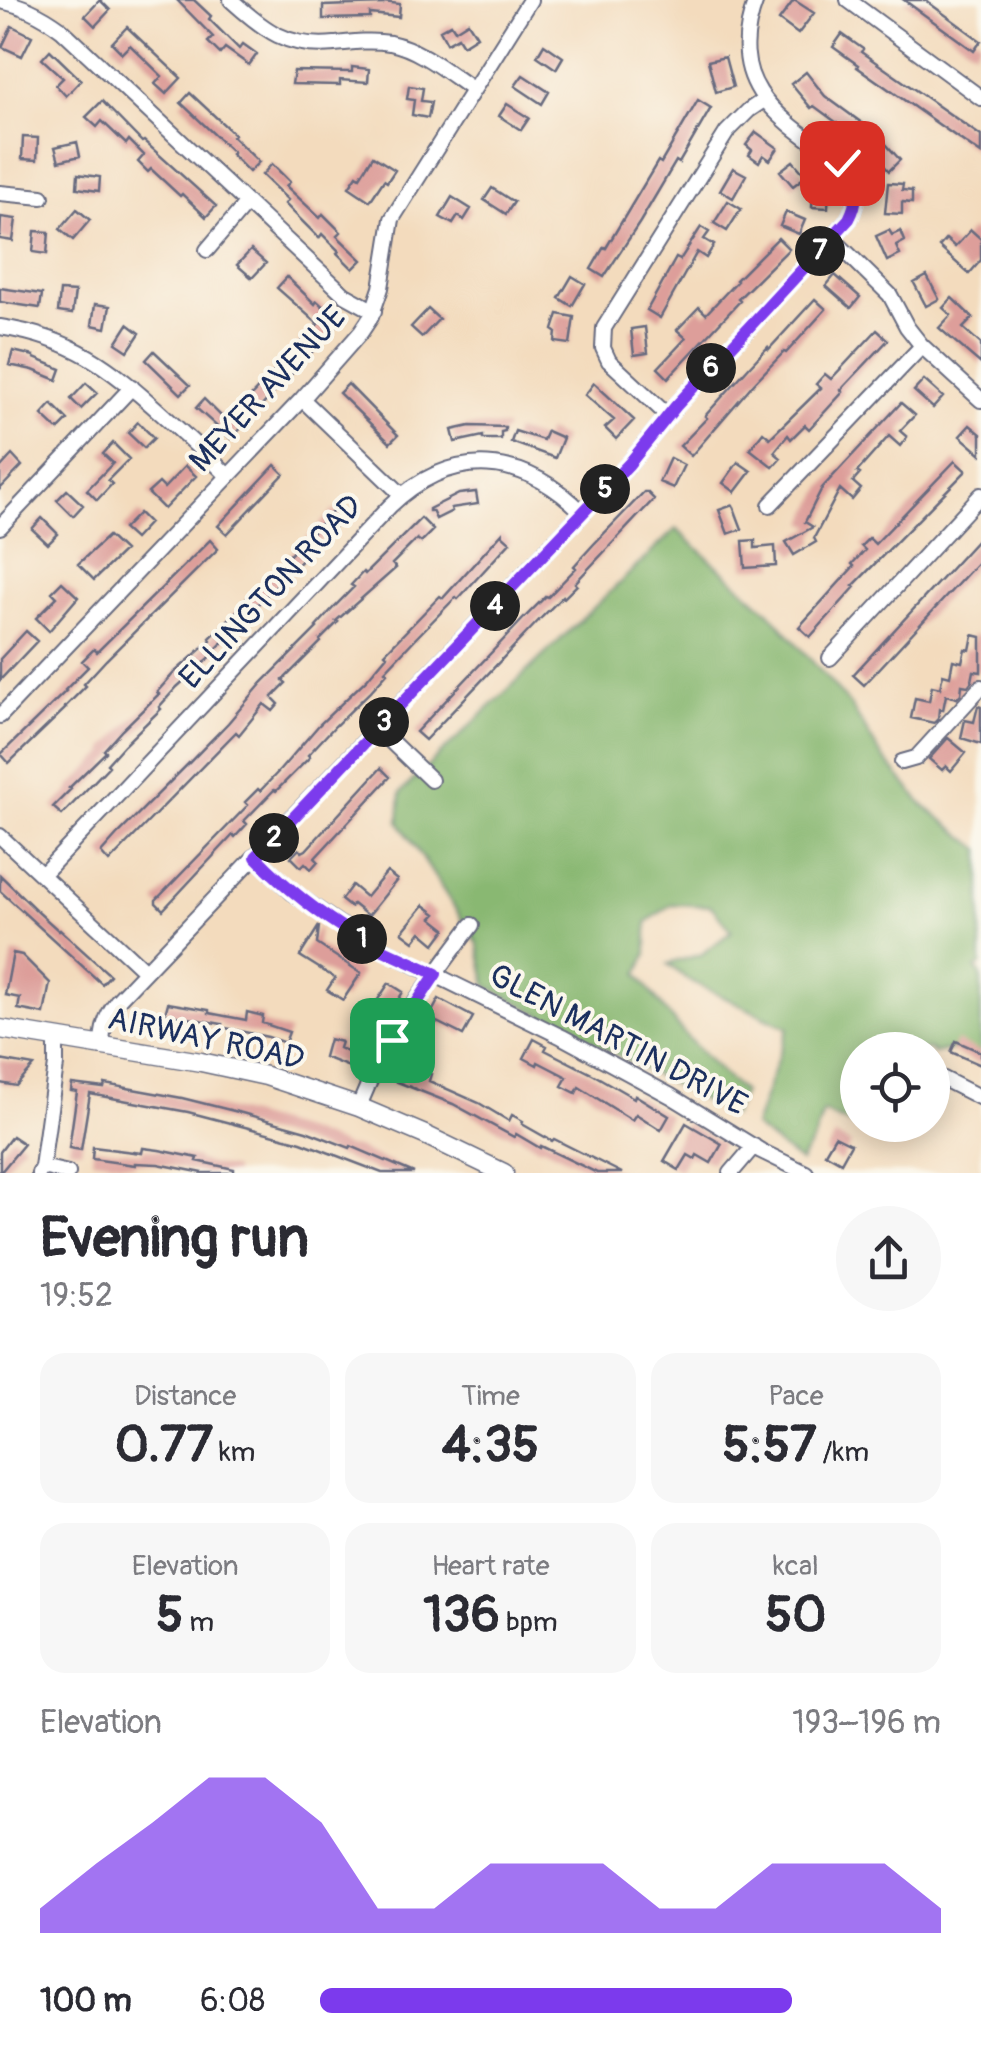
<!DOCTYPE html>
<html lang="en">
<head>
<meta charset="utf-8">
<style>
  body { margin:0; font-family:Pangolin,sans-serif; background:#f7f7f7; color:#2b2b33; height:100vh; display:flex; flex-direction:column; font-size:38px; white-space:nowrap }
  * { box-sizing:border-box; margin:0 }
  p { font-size:32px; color:#7c7c81 }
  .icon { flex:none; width:55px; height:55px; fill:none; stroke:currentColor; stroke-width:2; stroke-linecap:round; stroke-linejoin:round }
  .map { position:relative; height:1173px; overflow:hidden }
  .drawer { display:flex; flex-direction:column; background:#fff; flex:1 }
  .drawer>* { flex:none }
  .controls { position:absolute; left:840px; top:1032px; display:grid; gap:20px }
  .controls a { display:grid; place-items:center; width:110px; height:110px; border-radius:50%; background:#fff; box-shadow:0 5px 25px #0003; font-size:50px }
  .pin { position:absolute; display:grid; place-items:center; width:85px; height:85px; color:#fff; margin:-42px; border-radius:20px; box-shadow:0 5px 15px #0006 }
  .km { position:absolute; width:50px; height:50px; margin:-25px; border-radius:50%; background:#222; color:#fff; font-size:28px; line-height:50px; text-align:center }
  .round { display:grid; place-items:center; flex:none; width:105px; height:105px; border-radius:52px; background:#f7f7f7 }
  .summary { display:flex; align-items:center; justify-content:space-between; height:170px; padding:0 40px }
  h1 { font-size:55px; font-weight:700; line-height:75px }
  .metrics { display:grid; grid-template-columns:repeat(3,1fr); gap:15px; height:170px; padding:10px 40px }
  .metrics div { display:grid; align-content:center; border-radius:25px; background:#f7f7f7; text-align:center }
  .metrics b { font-size:50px; font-weight:700 }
  .metrics small { font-size:28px; font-weight:400 }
  .metrics p { font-size:28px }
  .chart { height:280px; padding:20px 40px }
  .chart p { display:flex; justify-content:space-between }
  .chart svg { width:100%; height:180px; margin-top:10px; fill:#7c3aed; opacity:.7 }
  ul { padding:0 40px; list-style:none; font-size:32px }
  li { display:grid; grid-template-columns:160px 120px 1fr; align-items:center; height:75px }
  li i { height:25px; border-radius:12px; background:#7c3aed }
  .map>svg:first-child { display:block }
  .forest { fill:#89b872; stroke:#527468; stroke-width:2.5 }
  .building { fill:#dd9e9a }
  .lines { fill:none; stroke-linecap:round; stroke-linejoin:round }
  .minor-casing { stroke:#676b7f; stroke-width:18 }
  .major-casing { stroke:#676b7f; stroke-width:21 }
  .minor { stroke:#fff; stroke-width:14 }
  .major { stroke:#fff; stroke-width:18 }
  .route-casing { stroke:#fff; stroke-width:20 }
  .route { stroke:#7c3aed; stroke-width:12 }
  .labels { text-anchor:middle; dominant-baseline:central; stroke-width:8; stroke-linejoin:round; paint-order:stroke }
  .street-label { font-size:32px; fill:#1b2f5e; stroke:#fbf7ec }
</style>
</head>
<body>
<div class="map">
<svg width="981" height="1173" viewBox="0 0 981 1173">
  <rect width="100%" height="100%" fill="#fbf7ec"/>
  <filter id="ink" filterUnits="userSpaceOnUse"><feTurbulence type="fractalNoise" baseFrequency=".01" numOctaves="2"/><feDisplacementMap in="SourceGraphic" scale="20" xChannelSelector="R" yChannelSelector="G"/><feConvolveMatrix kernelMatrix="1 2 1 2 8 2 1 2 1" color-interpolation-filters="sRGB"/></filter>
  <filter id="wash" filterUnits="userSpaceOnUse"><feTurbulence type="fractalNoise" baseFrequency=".0048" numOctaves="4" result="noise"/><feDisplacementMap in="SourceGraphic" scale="40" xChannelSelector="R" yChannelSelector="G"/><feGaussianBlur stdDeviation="2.25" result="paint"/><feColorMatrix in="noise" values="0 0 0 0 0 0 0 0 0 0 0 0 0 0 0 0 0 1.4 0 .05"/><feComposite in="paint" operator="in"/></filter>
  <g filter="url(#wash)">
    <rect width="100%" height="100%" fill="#f3dbbd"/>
    <path class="forest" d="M676 529 769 612 851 706 879 752 923 805 981 849V965L976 968 981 976V1058L952 1049 933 1053 932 1050H858V1125H896L876 1136 823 1112 815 1137 800 1162 754 1127 788 1028 688 980 668 964 702 954 732 931 711 906 672 904 647 922V954L638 974C668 1017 702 1058 743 1092L732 1116 487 986 478 944 399 822 401 792Z"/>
    <g id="blocks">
      <path class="building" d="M100 0 110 10 95 26 85 16Z
        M177 0H194L211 16 209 19 239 49 243 44 257 54 249 65 225 48 220 54 208 42 213 37Z
        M794 0 814 13 798 34 779 20Z
        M904 0H925L981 41 974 51Z
        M383 2 400 4 399 17 370 14V18L323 19V6L383 4Z
        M468 22 477 36 463 45 458 37 447 43 440 30 451 24 455 30Z
        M12 26 32 36 22 56 2 47Z
        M127 27 181 78 166 94 155 84 162 76 130 45 122 53 112 43Z
        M842 34 863 49 861 52 981 136V154L857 67 858 65 833 47Z
        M544 44 563 57 556 69 537 56Z
        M50 50 81 80 66 96 56 85 63 78 42 59Z
        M725 57 733 87 716 92 708 61Z
        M352 67 369 69 368 82 340 80V85L292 84 294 71 352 72Z
        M806 72 825 96 877 134 900 160 889 171 872 152 874 150 814 106 811 108 791 84Z
        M523 75 549 92 542 104 515 86Z
        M409 86 423 88 421 101 431 102 428 118 412 115 414 100 407 99Z
        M190 93 234 134 232 136 259 162 249 172 231 154 233 152 181 103Z
        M698 100 711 108 679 163 676 161 640 222 604 277 591 269 604 247 606 248 658 161 661 163Z
        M102 101 142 142 144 141 216 206 206 217 182 194 180 196 151 169 148 172 138 162 144 155 129 140 126 144 102 121 97 127 86 117Z
        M507 104 529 118 521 130 499 116Z
        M756 132 778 148 770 160 763 155 759 162 749 155 752 150 746 145Z
        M23 137 38 138 37 160 22 159Z
        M77 142 80 156 59 161 55 147Z
        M373 156 395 170 387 182 384 180 370 201 349 187 357 175 360 177Z
        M793 161 806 176 793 186 780 171Z
        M272 164 290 182 286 186 320 218 323 214 341 232 337 236 362 260 353 269 337 253 339 251 322 234 319 238 285 204 288 200 262 175Z
        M733 168 746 175 733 198 720 190Z
        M78 174 100 177 99 191 77 188Z
        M888 183 903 184 902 190 912 191V203L902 202V214L885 213Z
        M813 186 829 187 828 208 812 207Z
        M492 188 514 202 506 214 484 200Z
        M452 197 471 209 464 220 458 216 453 224 440 217Z
        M728 201 741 209 727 231 714 223Z
        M77 209 90 220 73 240 60 229Z
        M786 212 805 220 799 234 780 226Z
        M1 217 16 219 13 241 0 239Z
        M701 227 709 232 704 239 714 245 706 258 697 252 660 318 647 310 676 258 680 260Z
        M889 230 892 235 901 231 905 241 896 246 900 255 887 261 876 236Z
        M971 230 981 239V260L969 274 939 247 946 239 955 247Z
        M35 231 49 232 47 254 33 252Z
        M778 238 789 249 738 299 740 301 668 378 658 368 686 338 677 330 699 307 706 314 737 281 736 280Z
        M251 250 266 263 252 278 237 265Z
        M835 275 860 297 851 308 826 286Z
        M572 276 585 284 572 306 559 298Z
        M927 276 939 299 926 306 914 283Z
        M287 277 315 304 317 301 340 322 231 439 196 408 204 399 227 422 318 324 277 288Z
        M0 288 42 294 40 308 0 302Z
        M60 291 75 292 72 314 58 312Z
        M952 298 973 318 963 328 981 344V364L939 328 951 315 943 308Z
        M815 299 826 309 786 353 784 352 754 383 691 456 680 446 707 418 705 416 750 366 768 347 769 349Z
        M95 304 110 306 106 328 92 325Z
        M428 309 439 319 422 337 411 327Z
        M558 314 574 317 570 344 555 342 556 332 553 330Z
        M128 324 140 333 128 351 116 343Z
        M645 327 648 353 634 355 631 329Z
        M877 330 888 340 841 390 843 392 809 429 805 425 791 439 788 435 774 452 781 458 773 467 750 449 763 432 770 438 821 388 816 384 825 374 831 379Z
        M13 351 34 356V358L61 369 57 380 33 370 9 365Z
        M154 351 190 385 181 394 146 360Z
        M924 380 943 397 933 408 914 391Z
        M86 383 97 393 81 409 71 399Z
        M594 383 634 420 616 439 605 428 614 420 585 395Z
        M348 384 398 435 390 443 339 393Z
        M901 403 915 415 900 431 907 437 900 446 889 436 857 472 860 474 853 482 861 489 852 500 840 489 814 538 816 542 794 555 786 542 813 527 805 522 822 488Z
        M52 404 68 420 58 430 42 415Z
        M138 422 154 438 144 448 128 433Z
        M970 425 981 434V454L960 436Z
        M470 426 505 427V431L501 432V439H483V436L455 442 452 430Z
        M515 431 543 440 547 431 563 438 555 458 511 442Z
        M113 443 129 459 108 480 112 484 97 500 87 490 113 463 103 454Z
        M12 455 22 466 0 489V468Z
        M670 458 684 465 673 488 659 482Z
        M955 461 966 471 853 586 855 587 810 637 799 627 854 566 852 564 865 550 861 546 869 538 875 544Z
        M738 462 751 471 735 492 723 483Z
        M275 465 284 474 227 534 218 526Z
        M185 466 196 476 164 509 148 493 159 483 164 488Z
        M67 490 83 505 73 516 57 500Z
        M476 492 478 504 451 508 452 511 436 519 432 511H429V509L459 494Z
        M644 492H647L654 499 575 583 577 585 564 598 563 596 542 617 425 740 416 732 525 617 546 596 548 597 576 568 574 566 593 545Z
        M733 505 742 529 728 534 719 510Z
        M334 510 342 519 250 612 251 614 215 650 216 652 177 687 159 707 161 709 124 745 107 764 109 766 62 815 53 807 71 789 69 788 106 752 104 750 122 730 159 694 157 692 174 673 211 640 210 638 248 600 246 599Z
        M139 513 149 523 134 539 123 529Z
        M42 518 58 534 48 544 32 529Z
        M421 518 433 530 421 542 417 539 392 564 396 568 336 621 338 622 320 640 321 642 283 680 286 683 272 697 279 704 273 711 264 704 239 735 236 732 109 862 101 853 118 834 190 762 228 723 262 683 317 628 316 627 334 607 354 587 351 585 363 572 365 574Z
        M502 533V535L510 542 470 586 458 599 456 597 416 638 385 671 387 673 370 692 335 726 308 755 310 757 276 791 274 790 244 821 247 824 235 837 233 835 163 910 156 903V900L248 805 245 802 258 789 260 791 280 770 319 725 367 679 387 655 385 653 440 596 443 598Z
        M108 536 124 551 94 580 78 564Z
        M981 536V559L864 685 853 675Z
        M210 540 218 549 106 660 84 684 86 686 65 707 66 708 9 763 1 754 66 691 65 690 88 667 82 661 94 649 97 652Z
        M755 540V548L775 546 776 566 745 568 743 541Z
        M62 582 78 597 49 631 36 618 57 597 52 592Z
        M26 631 37 641 0 680V659Z
        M973 635 981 637V672L974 671 972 681 968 686 962 685 961 694 957 698 946 695 943 710 939 709 938 719 934 723 911 718 915 698 929 701 932 686 940 688 943 674 950 676 953 660 962 662 965 649 970 650Z
        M978 706 981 707V744L961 738 965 720 974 722Z
        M948 738 966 753 951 771 946 766 942 770 929 759Z
        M381 768 390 777 315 858 318 861 311 869 305 863 301 867 291 857 299 849 302 852 306 850Z
        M387 872 397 880 368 916 353 904 350 907 341 900 352 885 366 897Z
        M0 875 38 912 59 931 60 930 110 975 102 984 0 891Z
        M424 905 436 914 432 918 446 929 435 944 421 932 414 941 402 932Z
        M319 926 317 944 361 973 343 1000 327 990 335 978 300 956Z
        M13 953 22 955 50 983 44 1014 18 1009 20 998 5 995Z
        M389 983 403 992 392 1010 377 1001Z
        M439 999 473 1017 463 1035 429 1018Z
        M168 1003 209 1010V1013L246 1020 247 1012 263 1016 262 1023 289 1032 285 1043 268 1037 221 1027 222 1024 165 1014Z
        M329 1039 341 1042 339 1048 365 1060 359 1071 324 1057Z
        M534 1039 547 1046 545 1050 594 1075 634 1098 635 1095 669 1116 661 1130 636 1114 632 1120 579 1087 576 1093 562 1086 567 1077 538 1062 537 1065 524 1058Z
        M956 1041 981 1052V1065L951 1052Z
        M0 1060 34 1066 16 1086 0 1083Z
        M396 1068 415 1078 418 1069 431 1074 429 1081 479 1103 509 1121 512 1115 523 1121 522 1124 552 1141 554 1139 622 1173H597L541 1146 540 1148 516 1134 514 1137 453 1104 390 1079Z
        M72 1084 104 1088 105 1084 182 1098 242 1113 306 1131 350 1148 351 1146 414 1173H382L301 1142 230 1123 188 1112 90 1094 81 1150 69 1148 77 1092 71 1091Z
        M686 1123 722 1144 711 1163 697 1155 695 1159 688 1155 679 1170 664 1161Z
        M12 1136 24 1144 0 1173V1152Z
        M835 1136 851 1144 841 1162 825 1153Z
        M93 1147 142 1153 143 1148 159 1150 198 1158 197 1161 234 1169V1173H203L158 1164 135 1163V1165L92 1159Z"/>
    </g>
  </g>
  <g filter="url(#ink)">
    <use href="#blocks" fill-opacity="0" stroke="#676b7f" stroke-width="2.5"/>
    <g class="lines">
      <g class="minor-casing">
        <path id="minor" d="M231 0C264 30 288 49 335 44 354 42 372 40 390 43 420 49 447 72 472 89
          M848 0 981 98
          M0 1C23 5 42 15 61 29L345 295 374 311
          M0 193 42 197
          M832 238 890 295 907 327 922 346 981 400
          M207 250 246 204
          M0 327C73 338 110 367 163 415 185 435 206 454 227 475
          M302 399 402 495
          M668 416 609 361 603 348 604 328 727 132 749 110 764 100
          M770 505 922 346
          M0 527 132 387
          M830 658 981 495
          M0 716 302 399 361 332 371 317 381 288 392 219 530 0
          M378 729 431 780
          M902 762 916 758 981 687
          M0 836 145 971
          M256 857 292 892 358 937 562 1037 671 1096 761 1151 806 1173
          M42 875 390 506C453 446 523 453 583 513
          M102 1047C102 1028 106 1016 117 1001L629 464 676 406 849 219C860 198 858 181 842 163 781 119 723 87 756 0
          M932 1073 981 1098
          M359 1107C384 1040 429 982 472 925
          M42 1167 68 1173
          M39 1173 42 1167 56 1065V1039
          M731 1173 754 1146"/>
      </g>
      <g class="major-casing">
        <path id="major" d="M0 1029 201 1062 266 1076 359 1107 425 1135 504 1173"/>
      </g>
      <use href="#minor" class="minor"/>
      <use href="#major" class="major"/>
    </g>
  </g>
  <g class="lines" filter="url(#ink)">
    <g class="route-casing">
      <path id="route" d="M392 1040 436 974C409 961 381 950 356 936 319 914 286 888 256 857L629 464 676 406 849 219C860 198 858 181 842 163"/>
    </g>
    <use href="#route" class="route"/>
  </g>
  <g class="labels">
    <g class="street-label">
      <text transform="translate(268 389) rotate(-47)">MEYER AVENUE</text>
      <text transform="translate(271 592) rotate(-47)">ELLINGTON ROAD</text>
      <text transform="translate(206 1039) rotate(12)">AIRWAY ROAD</text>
      <text transform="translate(618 1040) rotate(28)">GLEN MARTIN DRIVE</text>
    </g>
  </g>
</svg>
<div class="controls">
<a><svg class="icon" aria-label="locate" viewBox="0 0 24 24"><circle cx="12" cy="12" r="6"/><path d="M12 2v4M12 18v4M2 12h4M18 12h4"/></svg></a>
</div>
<div class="pin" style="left:392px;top:1040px;background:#1e9e55"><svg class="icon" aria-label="arrive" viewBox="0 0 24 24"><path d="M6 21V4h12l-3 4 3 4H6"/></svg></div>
<div class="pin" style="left:842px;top:163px;background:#d93025"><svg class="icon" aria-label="check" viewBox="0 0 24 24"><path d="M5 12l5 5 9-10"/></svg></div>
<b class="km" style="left:362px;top:939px">1</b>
<b class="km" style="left:274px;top:838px">2</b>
<b class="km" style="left:384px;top:722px">3</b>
<b class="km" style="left:495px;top:606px">4</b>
<b class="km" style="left:605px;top:489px">5</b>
<b class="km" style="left:711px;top:368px">6</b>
<b class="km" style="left:820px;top:251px">7</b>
</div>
<section class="drawer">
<div class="summary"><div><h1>Evening run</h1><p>19:52</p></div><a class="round"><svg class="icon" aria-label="share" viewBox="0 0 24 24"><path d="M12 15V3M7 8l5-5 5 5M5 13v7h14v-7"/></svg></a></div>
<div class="metrics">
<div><p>Distance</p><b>0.77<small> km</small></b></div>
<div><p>Time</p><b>4:35</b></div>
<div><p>Pace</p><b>5:57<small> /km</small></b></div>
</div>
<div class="metrics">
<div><p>Elevation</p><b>5<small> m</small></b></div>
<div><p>Heart rate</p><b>136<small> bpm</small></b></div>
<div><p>kcal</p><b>50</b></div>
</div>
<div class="chart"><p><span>Elevation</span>193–196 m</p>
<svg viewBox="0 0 160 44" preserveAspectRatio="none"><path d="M0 44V38L10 27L20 17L30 6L40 6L50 17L60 38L70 38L80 27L90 27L100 27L110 38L120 38L130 27L140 27L150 27L160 38V44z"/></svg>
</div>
<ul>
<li><b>100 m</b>6:08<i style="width:76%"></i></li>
</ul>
</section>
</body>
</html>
